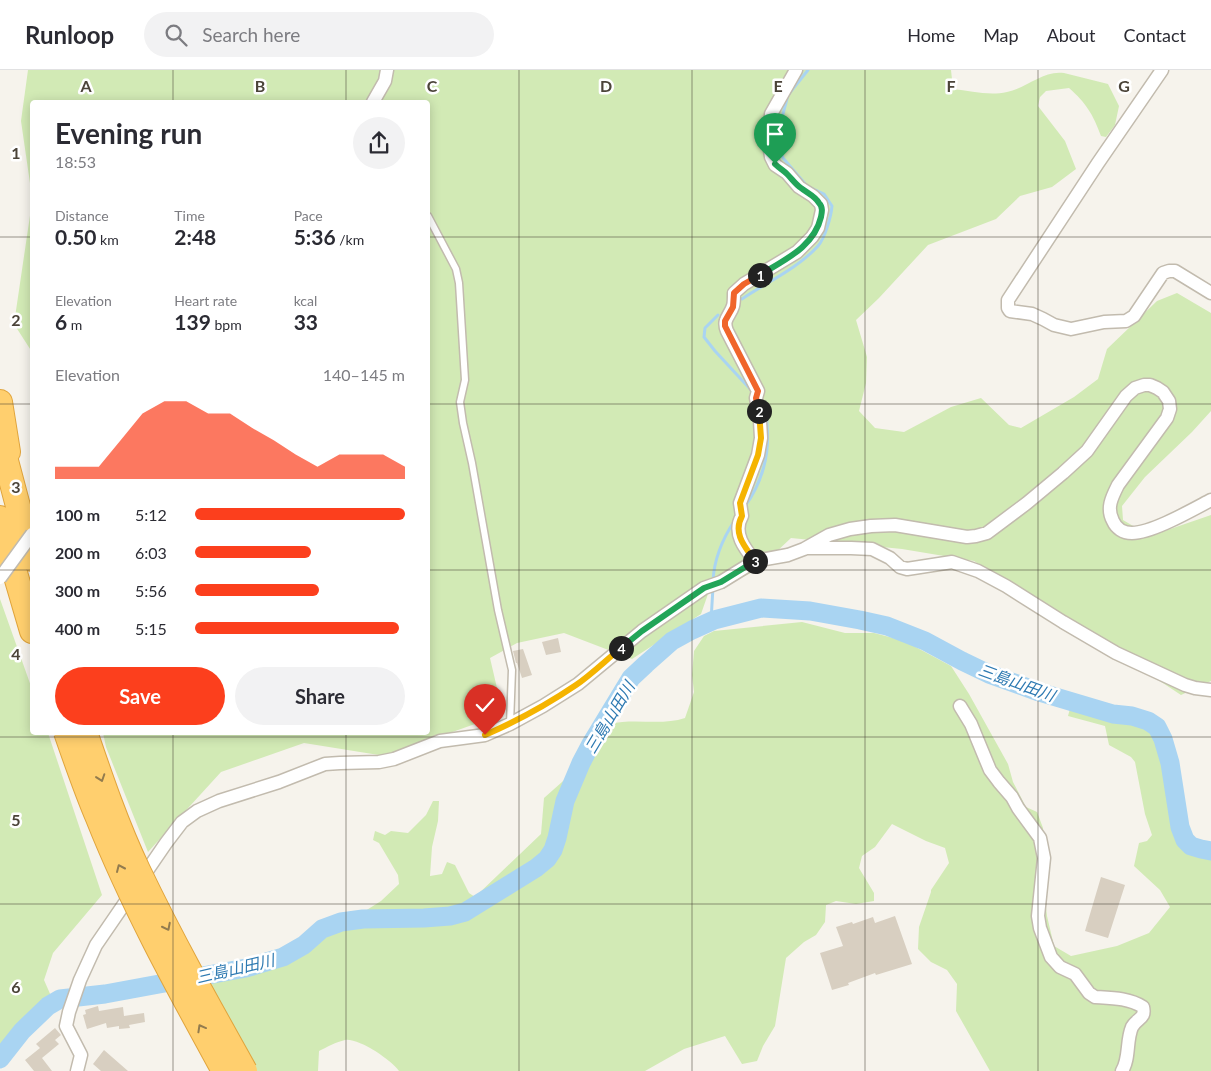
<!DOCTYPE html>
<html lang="en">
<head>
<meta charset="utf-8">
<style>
  body { margin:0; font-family:Lato,"Noto Sans JP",sans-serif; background:#f2f2f3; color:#2b2b33; height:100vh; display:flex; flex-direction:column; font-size:19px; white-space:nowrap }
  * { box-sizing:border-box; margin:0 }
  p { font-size:16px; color:#7c7c81 }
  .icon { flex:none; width:28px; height:28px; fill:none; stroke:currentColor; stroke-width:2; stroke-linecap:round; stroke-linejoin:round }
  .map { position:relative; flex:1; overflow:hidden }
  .side { position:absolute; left:30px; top:30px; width:400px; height:635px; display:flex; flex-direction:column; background:#fff; border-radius:5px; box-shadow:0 2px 12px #0003 }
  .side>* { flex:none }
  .pin { position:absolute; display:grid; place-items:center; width:42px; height:42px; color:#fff; margin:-51px -21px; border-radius:50% 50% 50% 0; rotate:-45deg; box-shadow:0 0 5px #0007 }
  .pin .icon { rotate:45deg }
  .km { position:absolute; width:25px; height:25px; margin:-12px; border-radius:50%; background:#222; color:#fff; font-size:14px; line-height:25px; text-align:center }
  .round { display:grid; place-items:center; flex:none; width:52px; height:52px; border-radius:26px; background:#f2f2f3 }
  .headline { display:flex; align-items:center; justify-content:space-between; height:85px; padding:0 25px }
  h1 { font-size:28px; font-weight:700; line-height:38px }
  .figures { display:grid; grid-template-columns:repeat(3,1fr); gap:8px; height:85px; padding:5px 25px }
  .figures div { display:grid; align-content:center }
  .figures b { font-size:21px; font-weight:700 }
  .figures small { font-size:14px; font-weight:400 }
  .figures p { font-size:14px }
  .chart { height:140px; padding:10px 25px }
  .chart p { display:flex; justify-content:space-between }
  .chart svg { width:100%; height:90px; margin-top:5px; fill:#fc3f1d; opacity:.7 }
  .button { display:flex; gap:10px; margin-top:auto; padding:10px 25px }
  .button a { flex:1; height:58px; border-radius:30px; background:#fc3f1d; color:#fff; font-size:20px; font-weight:700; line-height:58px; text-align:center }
  .button a+a { background:#f2f2f3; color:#2b2b33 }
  ul { padding:0 25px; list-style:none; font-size:16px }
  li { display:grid; grid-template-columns:80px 60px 1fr; align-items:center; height:38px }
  li i { height:12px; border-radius:6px; background:#fc3f1d }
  header { display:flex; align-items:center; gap:30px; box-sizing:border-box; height:70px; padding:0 25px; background:#fff; border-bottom:1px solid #e1e1e2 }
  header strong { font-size:24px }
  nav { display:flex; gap:28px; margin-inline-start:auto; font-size:18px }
  .search { width:350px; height:45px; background:#f2f2f3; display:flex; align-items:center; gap:12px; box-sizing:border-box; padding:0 18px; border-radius:28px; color:#7c7c81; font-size:19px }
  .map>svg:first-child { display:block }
  .green { fill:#d2eab5 }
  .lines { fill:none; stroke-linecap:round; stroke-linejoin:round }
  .stream { stroke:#a9d4f2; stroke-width:3 }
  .river { stroke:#a9d4f2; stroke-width:19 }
  .building { fill:#d8cfc1 }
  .lane-casing { stroke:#c2bbae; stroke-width:9 }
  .street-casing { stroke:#c2bbae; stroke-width:15 }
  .highway-casing { stroke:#e0a43c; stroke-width:26 }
  .lane { stroke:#fff; stroke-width:6 }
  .street { stroke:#fff; stroke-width:12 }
  .highway { stroke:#ffcf6e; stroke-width:24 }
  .street-bridge-casing { stroke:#c2bbae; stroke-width:15; stroke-linecap:butt }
  .highway-bridge-casing { stroke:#e0a43c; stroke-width:26; stroke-linecap:butt }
  .street-bridge { stroke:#fff; stroke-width:12 }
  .highway-bridge { stroke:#ffcf6e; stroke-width:24 }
  .oneway { stroke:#937c4e }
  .split-1-casing { stroke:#fff; stroke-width:10 }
  .split-2-casing { stroke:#fff; stroke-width:10 }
  .split-3-casing { stroke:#fff; stroke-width:10 }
  .split-4-casing { stroke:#fff; stroke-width:10 }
  .split-5-casing { stroke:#fff; stroke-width:10 }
  .split-1 { stroke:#22a559; stroke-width:6 }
  .split-2 { stroke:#f0652b; stroke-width:6 }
  .split-3 { stroke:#f5b400; stroke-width:6 }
  .split-4 { stroke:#22a559; stroke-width:6 }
  .split-5 { stroke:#f5b400; stroke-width:6 }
  .grid { fill:none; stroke:#4b4439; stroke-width:1; stroke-opacity:0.55 }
  .labels { text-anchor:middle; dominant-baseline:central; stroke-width:5; stroke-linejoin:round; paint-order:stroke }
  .water-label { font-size:16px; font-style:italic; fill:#2e7ab2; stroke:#fff }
  .grid-label { font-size:16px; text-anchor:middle; font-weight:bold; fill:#4b4439; stroke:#fff; stroke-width:5; stroke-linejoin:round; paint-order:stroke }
</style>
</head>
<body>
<header>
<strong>Runloop</strong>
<div class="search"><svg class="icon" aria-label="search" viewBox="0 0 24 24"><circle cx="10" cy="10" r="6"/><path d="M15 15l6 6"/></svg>Search here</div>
<nav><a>Home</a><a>Map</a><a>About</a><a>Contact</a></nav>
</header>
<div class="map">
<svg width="1211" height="1001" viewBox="0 0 1211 1001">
  <rect width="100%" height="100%" fill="#f6f3ec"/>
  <path class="green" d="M28 0H951L953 19C971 21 989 26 1007 22 1027 18 1043 0 1064 3L1108 14 1119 36 1115 55 1106 67 1101 66C1093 44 1086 33 1069 18L1046 21 1040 27 1038 36 1065 71 1076 99 1052 117 1020 126 996 149 928 175 879 228 856 250 867 287 866 313 859 341 875 358 904 362 951 337 981 328 1009 355 1021 358 1074 327 1098 309 1107 279 1157 231 1177 223 1211 243V341L1192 362 1145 407 1122 436 1123 450 1150 466 1211 445V611L1181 625 1081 559 974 491 902 479 791 468 757 500 708 524 701 544 632 589 564 563 517 573 490 588 503 644 385 686 304 673 221 702 148 782 106 677 103 663 428 662V32H32V127L21 51Z
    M32 132V282L14 254Z
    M0 529 32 619V662L48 663 102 825 53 883 44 910 51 926 24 954 0 982Z
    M802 552 845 563H874L897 569 910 574 951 596 969 624 1008 694 1013 712 1026 737 1037 742 1043 758 1045 829 1047 846 1054 876 1071 886 1117 876 1149 863 1170 837 1160 820 1134 796 1139 773 1147 771 1152 765 1145 744 1135 692 1131 687 1109 675 1105 656 1068 646 1071 635 1098 644 1140 652 1158 662 1166 704 1172 744 1179 771 1188 781 1211 787V1001H990L956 941 957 914 947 900 931 892 918 879 919 857 931 822V820L949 793 945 778 926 771 892 754 875 777 862 786 859 798 874 823V831L856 834 836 831 826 835 825 852 816 865 804 872 786 888 775 956 763 976 757 991 742 994 725 966 684 979 645 1001H399C391 990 359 968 345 970 336 972 327 977 319 981L318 1001H216L212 913 223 910 237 908 259 895 319 870 381 831 399 814 398 805 379 773 373 770 375 761 385 765 391 761 408 763 426 745 433 731H439L438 751 432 777 430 806 442 804 447 792 455 795 469 823 475 827 541 764 544 728 589 688 610 654C634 648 662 656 685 648L694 622 692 605 694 581 704 566 714 561Z"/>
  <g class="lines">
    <path class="stream" d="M742 229C767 212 797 199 818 176 825 168 831 147 832 136L824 124 807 116 783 88 778 74 780 55 788 25 808 0
      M718 245 705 258 704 267 715 281 752 321
      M745 436C762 413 770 384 767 355 767 348 766 342 763 336
      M713 511C714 490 723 468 735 450
      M711 551 713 517"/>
    <path class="river" d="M0 989 22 961 48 936 60 929 105 924 246 898 283 887 304 875 322 859 341 852 363 849 424 848 450 846 465 842 536 798 547 789 553 780 557 768 565 731 581 693 591 674 631 608 646 594 672 571 692 560 714 550 761 538 810 541 860 550 887 556 925 571 962 591 989 604 1039 622 1113 644 1132 646 1148 651 1157 657 1163 669 1170 693 1180 757 1185 770 1191 776 1201 779 1211 781"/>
  </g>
  <path class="building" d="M558 568 561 582 546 585 542 572Z
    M523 579 532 605 522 608 517 593H516L513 581Z
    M1101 807 1125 815 1108 868 1085 861Z
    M895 846 912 894 876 905 875 903 848 913 849 915 832 920 820 883 843 876 836 857 852 852 853 854 873 847 875 853Z
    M98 936 99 941 123 937 124 946 144 943 145 952 129 955 130 958 119 959V956L107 958 106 953 87 959 83 945 86 944 85 940Z
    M55 958 61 965 55 970 59 974 42 988 52 1001H34L25 990 40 978 36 974Z
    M104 980 128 1001H101L93 994Z"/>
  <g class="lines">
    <g class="lane-casing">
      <path id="lane" d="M428 146 456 199 459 213 465 310 460 332 463 353 472 393 498 540 512 600 510 654"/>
    </g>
    <g class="street-casing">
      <path id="street" d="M1162 0 1098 93 1008 230V238L1010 241 1032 244 1043 249 1054 255 1071 259 1104 252 1126 251 1134 246 1163 203 1169 201H1175L1211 223
        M373 32 385 11 387 0
        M807 478H851L872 479 890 488 900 497 907 499 952 492 978 501 1006 516 1063 552 1116 583 1185 615 1195 618 1211 620
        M755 491C745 479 732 463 742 446L740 433 758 385 761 368 760 351 756 328 758 321 727 261C722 249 730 246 733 236 734 233 734 227 734 223L744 214 797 182 812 167 818 158 822 140 821 134 813 126 799 117 787 103 775 95 771 87 769 73 771 44 796 0
        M960 636 971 654 990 700 999 712 1012 727 1018 738 1040 768 1044 788 1038 846 1040 858 1051 887 1060 897 1075 904 1089 923 1095 927C1112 928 1129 928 1143 937 1146 949 1137 948 1132 957 1126 971 1130 988 1122 1001
        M77 1001 81 985 66 956 69 942 80 910 96 875 166 773 182 752 197 741 219 731 279 712 325 694 340 693 379 692 394 689 440 671 485 665 510 654 543 636 578 614 642 561 704 518 721 512 755 491 788 485 804 479 829 465 850 459 871 456 895 455 967 467 976 466 987 463 1027 433 1063 403 1087 381 1126 326 1135 318 1144 315H1150L1157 318 1163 322 1169 331 1170 339 1167 348 1118 415C1112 427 1106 438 1113 451 1116 458 1123 463 1132 463 1152 463 1192 440 1211 430"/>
    </g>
    <g class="highway-casing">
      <path id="highway" d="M0 332 8 382
        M0 368 32 489
        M0 448 8 479 32 561"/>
    </g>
    <use href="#lane" class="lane"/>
    <use href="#street" class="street"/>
    <use href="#highway" class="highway"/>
    <g class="street-bridge-casing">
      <path id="street-bridge" d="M0 508 32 464"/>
    </g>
    <g class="highway-bridge-casing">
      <path id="highway-bridge" d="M66 662C76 691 86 720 98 748 133 836 179 919 224 1001
        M85 662C101 709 117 756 138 800 171 869 208 935 245 1001"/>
    </g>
    <use href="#street-bridge" class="street-bridge"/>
    <use href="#highway-bridge" class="highway-bridge"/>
  </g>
  <defs><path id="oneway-chevron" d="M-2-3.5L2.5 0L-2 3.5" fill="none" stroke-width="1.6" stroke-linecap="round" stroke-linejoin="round" transform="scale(1.25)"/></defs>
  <g class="oneway">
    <use href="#oneway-chevron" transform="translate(101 708) rotate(71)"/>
    <use href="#oneway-chevron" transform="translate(120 798) rotate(-114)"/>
    <use href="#oneway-chevron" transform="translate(167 857) rotate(63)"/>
    <use href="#oneway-chevron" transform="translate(201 958) rotate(-119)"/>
  </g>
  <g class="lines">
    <g class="split-1-casing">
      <path id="split-1" d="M760 205C784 190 814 177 821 147 822 142 823 137 819 133 815 126 807 123 801 118 796 115 792 109 787 104 784 101 779 98 775 94"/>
    </g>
    <g class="split-2-casing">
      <path id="split-2" d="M759 341 756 328 758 321 725 256V251L733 237 734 223 744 214 760 205"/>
    </g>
    <g class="split-3-casing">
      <path id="split-3" d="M755 491C746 478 732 464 742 446L740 433 758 385 761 368 759 341"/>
    </g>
    <g class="split-4-casing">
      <path id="split-4" d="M621 578 642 561 704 518 721 512 755 491"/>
    </g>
    <g class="split-5-casing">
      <path id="split-5" d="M485 665C517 651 548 634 576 615 592 604 606 590 621 578"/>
    </g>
    <use href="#split-1" class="split-1"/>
    <use href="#split-2" class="split-2"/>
    <use href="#split-3" class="split-3"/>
    <use href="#split-4" class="split-4"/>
    <use href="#split-5" class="split-5"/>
  </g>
  <path class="grid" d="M173 0V32M346 0V32M519 0V1001M692 0V1001M865 0V1001M1038 0V1001M0 167H32M428 167H1211M0 334H32M428 334H1211M0 500H32M428 500H1211M173 662V1001M346 662V1001M0 667H1211M0 834H1211"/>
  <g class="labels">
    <g class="water-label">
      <text transform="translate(1017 612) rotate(20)">三島山田川</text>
      <text transform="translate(609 647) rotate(-59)">三島山田川</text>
      <text transform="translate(235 898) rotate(-13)">三島山田川</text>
    </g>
  </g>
  <g class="grid-label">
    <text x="86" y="22">A</text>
    <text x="260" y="22">B</text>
    <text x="432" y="22">C</text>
    <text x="606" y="22">D</text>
    <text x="778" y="22">E</text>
    <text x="951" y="22">F</text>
    <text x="1124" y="22">G</text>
    <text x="16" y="89">1</text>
    <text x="16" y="256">2</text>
    <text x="16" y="423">3</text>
    <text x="16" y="590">4</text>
    <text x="16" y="756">5</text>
    <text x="16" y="923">6</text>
  </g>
</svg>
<div class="pin" style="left:775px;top:94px;background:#1e9e55"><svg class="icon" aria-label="arrive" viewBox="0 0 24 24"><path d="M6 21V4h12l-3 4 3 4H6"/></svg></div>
<div class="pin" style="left:485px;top:665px;background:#d93025"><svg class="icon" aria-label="check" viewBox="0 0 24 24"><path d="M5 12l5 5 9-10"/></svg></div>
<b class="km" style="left:760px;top:205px">1</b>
<b class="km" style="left:759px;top:341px">2</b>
<b class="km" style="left:755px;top:491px">3</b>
<b class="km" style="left:621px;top:578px">4</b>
<section class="side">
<div class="headline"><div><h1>Evening run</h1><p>18:53</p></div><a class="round"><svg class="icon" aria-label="share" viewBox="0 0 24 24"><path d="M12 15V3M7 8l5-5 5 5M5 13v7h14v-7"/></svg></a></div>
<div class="figures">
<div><p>Distance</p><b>0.50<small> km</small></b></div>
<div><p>Time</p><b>2:48</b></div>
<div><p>Pace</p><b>5:36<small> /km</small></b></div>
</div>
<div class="figures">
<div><p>Elevation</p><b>6<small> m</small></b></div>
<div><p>Heart rate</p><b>139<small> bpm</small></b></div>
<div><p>kcal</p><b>33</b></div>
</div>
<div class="chart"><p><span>Elevation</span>140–145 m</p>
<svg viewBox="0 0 160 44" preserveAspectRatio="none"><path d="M0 44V38L10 38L20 38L30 25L40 12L50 6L60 6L70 12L80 12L90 19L100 25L110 32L120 38L130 32L140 32L150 32L160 38V44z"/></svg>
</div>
<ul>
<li><b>100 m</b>5:12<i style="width:100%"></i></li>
<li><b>200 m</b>6:03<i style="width:55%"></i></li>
<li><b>300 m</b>5:56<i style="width:59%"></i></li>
<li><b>400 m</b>5:15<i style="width:97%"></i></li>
</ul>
<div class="button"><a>Save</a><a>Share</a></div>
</section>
</div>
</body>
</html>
